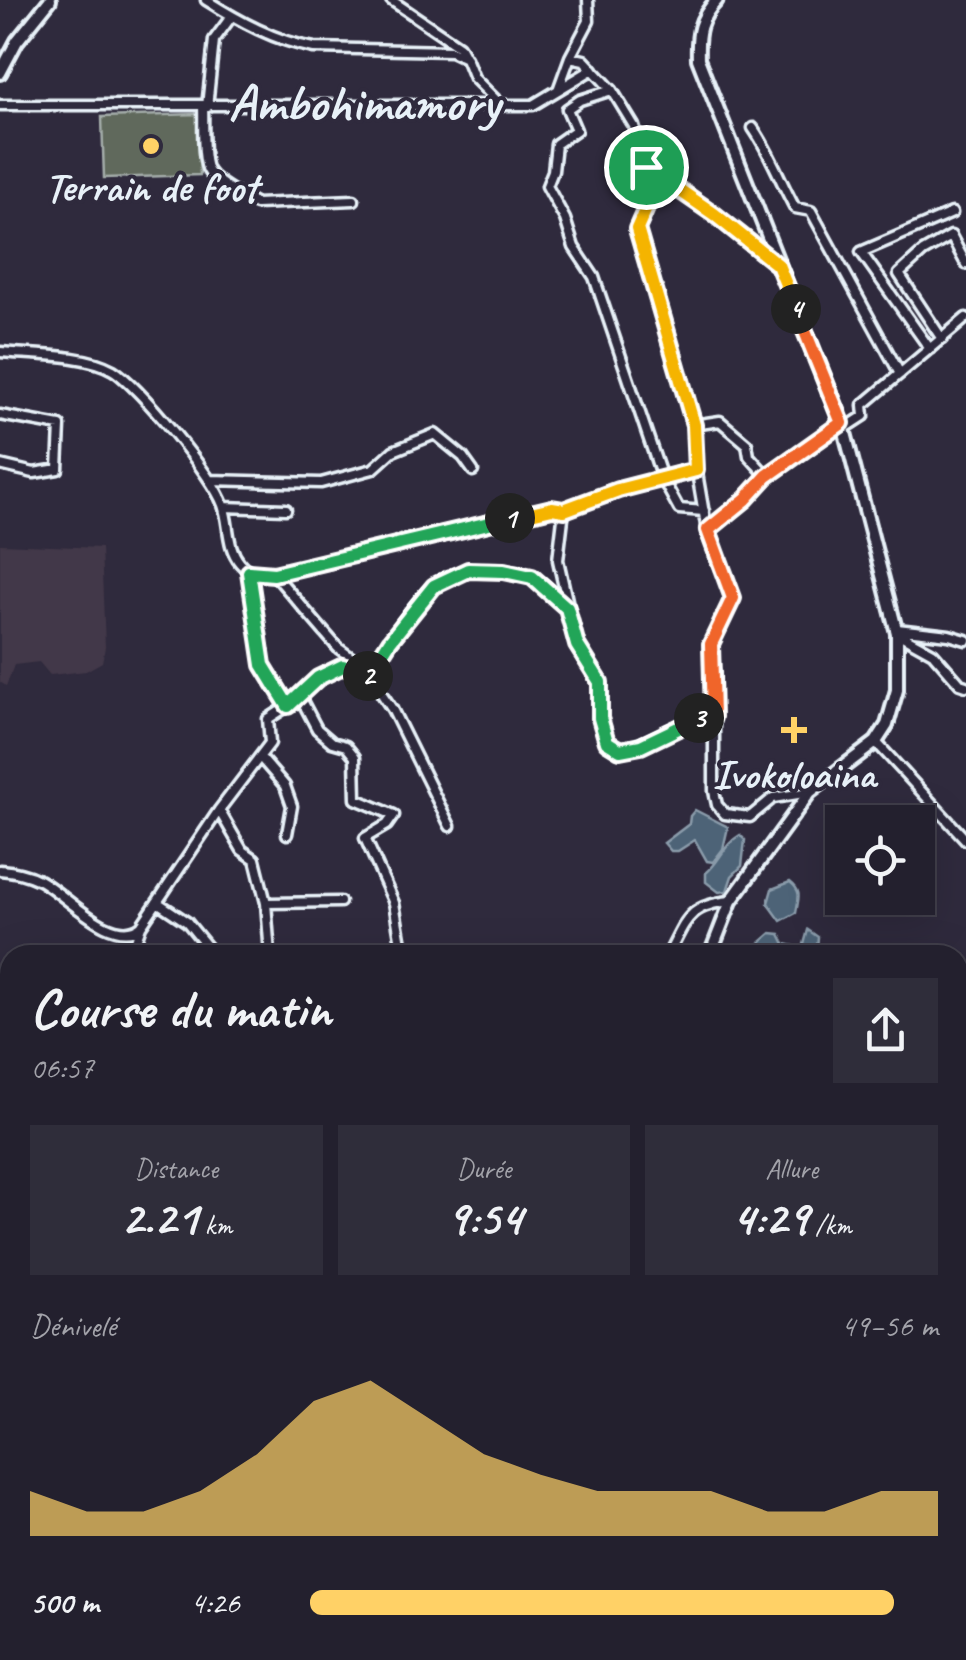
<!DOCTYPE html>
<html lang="fr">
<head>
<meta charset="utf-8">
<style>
  body { margin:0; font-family:Caveat,sans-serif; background:#2f2d3a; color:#f1f3f6; height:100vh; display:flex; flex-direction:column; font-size:38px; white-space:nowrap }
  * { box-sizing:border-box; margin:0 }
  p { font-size:32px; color:#a3a3aa }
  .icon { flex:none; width:55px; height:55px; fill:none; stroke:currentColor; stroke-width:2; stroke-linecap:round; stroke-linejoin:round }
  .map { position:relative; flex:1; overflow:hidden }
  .drawer { position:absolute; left:0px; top:945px; width:968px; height:715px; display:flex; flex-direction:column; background:#23202e; border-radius:30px 30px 0 0; box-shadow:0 10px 40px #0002,0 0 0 2px #403e4a }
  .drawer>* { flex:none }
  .buttons { position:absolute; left:825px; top:805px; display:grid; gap:20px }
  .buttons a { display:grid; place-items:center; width:110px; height:110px; border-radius:0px; background:#23202e; box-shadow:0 10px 40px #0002,0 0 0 2px #403e4a; font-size:50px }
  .pin { position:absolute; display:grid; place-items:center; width:85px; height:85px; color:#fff; margin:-42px; border:5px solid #fff; border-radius:50%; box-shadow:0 2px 10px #0007 }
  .km { position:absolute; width:50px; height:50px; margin:-25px; border-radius:50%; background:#222; color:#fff; font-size:28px; line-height:50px; text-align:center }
  .round { display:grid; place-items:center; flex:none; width:105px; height:105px; border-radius:0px; background:#2f2d3a }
  .headline { display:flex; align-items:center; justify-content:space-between; height:170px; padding:0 30px }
  h1 { font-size:55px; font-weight:800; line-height:75px }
  .stats { display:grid; grid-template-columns:repeat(3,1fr); gap:15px; height:170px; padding:10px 30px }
  .stats div { display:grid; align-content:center; border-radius:0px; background:#2f2d3a; text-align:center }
  .stats b { font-size:50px; font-weight:800 }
  .stats small { font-size:28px; font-weight:400 }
  .stats p { font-size:28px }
  .chart { height:280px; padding:20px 30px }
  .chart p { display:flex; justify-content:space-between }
  .chart svg { width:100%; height:180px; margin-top:10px; fill:#ffd166; opacity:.7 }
  ul { padding:0 30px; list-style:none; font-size:32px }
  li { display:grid; grid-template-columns:160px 120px 1fr; align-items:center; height:75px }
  li i { height:25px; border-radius:12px; background:#ffd166 }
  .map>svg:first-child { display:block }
  .built { fill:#433848 }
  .green { fill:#61695c; stroke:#a4adaa; stroke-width:2.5 }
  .water { fill:#4d6477; stroke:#8b9cab; stroke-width:2.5 }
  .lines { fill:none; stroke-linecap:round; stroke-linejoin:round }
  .minor-casing { stroke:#e8f1f8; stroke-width:15 }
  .tertiary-casing { stroke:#e8f1f8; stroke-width:18 }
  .minor { stroke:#2f2a3d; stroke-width:8 }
  .tertiary { stroke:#2f2a3d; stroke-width:10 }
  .split-1-casing { stroke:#fff; stroke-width:20 }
  .split-2-casing { stroke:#fff; stroke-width:20 }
  .split-3-casing { stroke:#fff; stroke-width:20 }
  .split-4-casing { stroke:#fff; stroke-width:20 }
  .split-5-casing { stroke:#fff; stroke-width:20 }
  .split-1 { stroke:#f5b400; stroke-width:12 }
  .split-2 { stroke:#22a559; stroke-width:12 }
  .split-3 { stroke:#22a559; stroke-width:12 }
  .split-4 { stroke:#f0652b; stroke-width:12 }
  .split-5 { stroke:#f5b400; stroke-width:12 }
  .poi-dot { fill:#ffd166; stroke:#2f2a3d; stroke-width:4 }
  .labels { text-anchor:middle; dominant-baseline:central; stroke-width:8; stroke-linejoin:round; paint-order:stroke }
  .poi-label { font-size:42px; font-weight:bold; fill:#e8f1f8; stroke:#2f2a3d }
  .district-label { font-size:52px; font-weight:bold; fill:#e8f1f8; stroke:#2f2a3d }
</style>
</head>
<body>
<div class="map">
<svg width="966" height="1660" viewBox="0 0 966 1660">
  <rect width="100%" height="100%" fill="#2f2a3d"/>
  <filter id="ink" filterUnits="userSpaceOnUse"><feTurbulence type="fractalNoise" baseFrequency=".01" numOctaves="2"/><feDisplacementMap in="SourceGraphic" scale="20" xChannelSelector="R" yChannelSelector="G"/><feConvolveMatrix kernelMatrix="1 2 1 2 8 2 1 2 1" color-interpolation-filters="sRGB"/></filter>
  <g filter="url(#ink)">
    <path class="built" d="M0 544 101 548 105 647 102 662 86 671 50 675 39 662 14 665 6 686 0 682Z"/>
    <path class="green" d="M197 114 200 175 104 178 102 117Z"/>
    <path class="water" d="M695 810 728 827 723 849 713 862 707 861 695 840 678 851H671L664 843 689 824 690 816Z
      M740 835 745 840 742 866 732 876 727 891 719 892 706 882V873C720 862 724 844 740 835Z
      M790 882C803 892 798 899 796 913L781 921 768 903 772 889Z
      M808 930 818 937 817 948 809 955H746L771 933 780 934 785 944 803 948Z"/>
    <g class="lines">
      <g class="minor-casing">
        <path id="minor" d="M206 0C239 21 275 41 314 48L451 51 466 58 474 78 502 106
          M391 0 459 46 465 57
          M570 57 589 21 588 0
          M558 90 593 69
          M612 90 580 100 567 109 576 130 556 144 553 171 547 186 565 219 574 247 594 277 662 478 679 509 704 511
          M0 105H533L558 90 570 57 584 60 612 90 634 126 646 167 714 214 776 264
          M203 107C204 122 201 161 209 172 217 184 242 196 256 204L354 200
          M207 107 214 40 231 17
          M753 128C771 154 780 181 795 208L811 211 900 374
          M646 167 647 206 637 229 693 425 696 467 707 531 733 598 711 644 714 673V791L717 805 725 814 750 817 773 798 810 792
          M942 339 899 274 923 252 951 236 966 264
          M930 349 861 252 952 213
          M0 352C32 355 86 354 113 370 139 386 213 476 223 505 230 525 226 546 240 563 249 574 260 574 274 574L338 648 363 666 392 709 450 826
          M0 415 60 426 58 469 34 473 0 465
          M693 425 720 421 747 444 749 456 767 476
          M844 429 864 416 863 405 966 318
          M210 480 321 483 373 469 393 451 435 434 463 457 473 471
          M224 507 286 509
          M564 510 618 490 696 469
          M707 531 746 499 767 476 842 423
          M274 574 551 508 564 510 558 560 577 645 600 682V718L607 742 620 751C653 742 679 719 713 717
          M897 629 949 635 966 640
          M897 633 933 653 960 684 966 686
          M299 695 317 729 332 742 346 746 355 757 356 799 394 815 387 825 365 838 394 903 403 955
          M288 706 318 678 343 666 369 676C384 651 411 604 433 586 457 566 503 565 531 577 545 583 557 597 567 608
          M876 742 966 840
          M260 757 285 786 292 806 287 834
          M219 810 242 850 255 859 266 903 270 955
          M0 870C13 871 27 874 39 880 65 893 112 949 141 926L219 810 270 743 268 719 288 706 263 665 249 572
          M157 902 187 922 214 955
          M266 903 340 902
          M131 955 141 926
          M668 955C687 919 688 905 731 901
          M0 1030 10 1025
          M0 1249 10 1251
          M0 1356 10 1350
          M958 1367 966 1374
          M296 1650 304 1655
          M413 1650 424 1660
          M841 1650 844 1660
          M26 1660 51 1650
          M58 1660 59 1650
          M254 1660 260 1650"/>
      </g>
      <g class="tertiary-casing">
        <path id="tertiary" d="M0 73 17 41 50 0
          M710 955 731 901 810 792 876 742 887 725 897 690V633L844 429 698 59C697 33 699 19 717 0
          M0 1592 10 1597"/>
      </g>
      <use href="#minor" class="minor"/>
      <use href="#tertiary" class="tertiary"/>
    </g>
  </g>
  <g class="lines" filter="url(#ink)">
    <g class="split-1-casing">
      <path id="split-1" d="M510 518 552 508 564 510 618 490 696 470 694 425 637 229 647 206 646 167"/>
    </g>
    <g class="split-2-casing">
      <path id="split-2" d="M368 676 343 666 318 678 288 706 263 665 249 572 274 574 510 518"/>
    </g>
    <g class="split-3-casing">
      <path id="split-3" d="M368 676 390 641 434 586 468 570 504 571 532 577 567 608 577 645 600 682V718L607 742 620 750 641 746 699 718"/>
    </g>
    <g class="split-4-casing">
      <path id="split-4" d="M699 718 713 717 711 644 733 598 708 530 746 499 767 476 842 423 796 309"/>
    </g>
    <g class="split-5-casing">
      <path id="split-5" d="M646 167 714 214 778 265 796 309"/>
    </g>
    <use href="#split-1" class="split-1"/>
    <use href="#split-2" class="split-2"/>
    <use href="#split-3" class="split-3"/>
    <use href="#split-4" class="split-4"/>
    <use href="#split-5" class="split-5"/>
  </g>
  <g class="poi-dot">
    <circle cx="151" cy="146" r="10"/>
    <path d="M789 715h10v10h10v10h-10v10h-10v-10h-10v-10h10z"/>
  </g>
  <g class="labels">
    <g class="poi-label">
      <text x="151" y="187">Terrain de foot</text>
      <text x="794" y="774">Ivokoloaina</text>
    </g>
    <g class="district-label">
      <text x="364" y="103">Ambohimamory</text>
    </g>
  </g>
</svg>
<div class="buttons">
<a><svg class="icon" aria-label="locate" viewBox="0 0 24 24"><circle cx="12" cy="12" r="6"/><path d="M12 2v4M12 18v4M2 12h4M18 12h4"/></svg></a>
</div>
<div class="pin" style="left:646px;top:167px;background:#1e9e55"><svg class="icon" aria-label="arrive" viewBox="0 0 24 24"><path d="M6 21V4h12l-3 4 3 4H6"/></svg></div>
<b class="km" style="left:510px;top:518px">1</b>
<b class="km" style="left:368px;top:676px">2</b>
<b class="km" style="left:699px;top:718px">3</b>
<b class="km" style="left:796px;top:309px">4</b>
<section class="drawer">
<div class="headline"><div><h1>Course du matin</h1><p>06:57</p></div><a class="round"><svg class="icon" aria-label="share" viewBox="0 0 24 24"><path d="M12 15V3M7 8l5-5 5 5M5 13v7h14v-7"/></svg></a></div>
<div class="stats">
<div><p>Distance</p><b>2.21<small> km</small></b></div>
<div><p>Durée</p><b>9:54</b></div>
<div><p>Allure</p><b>4:29<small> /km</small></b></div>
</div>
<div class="chart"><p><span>Dénivelé</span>49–56 m</p>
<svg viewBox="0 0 160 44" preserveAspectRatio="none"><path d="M0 44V33L10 38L20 38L30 33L40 24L50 11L60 6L70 15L80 24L90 29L100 33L110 33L120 33L130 38L140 38L150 33L160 33V44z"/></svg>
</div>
<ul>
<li><b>500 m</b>4:26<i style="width:93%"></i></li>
</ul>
</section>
</div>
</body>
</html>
